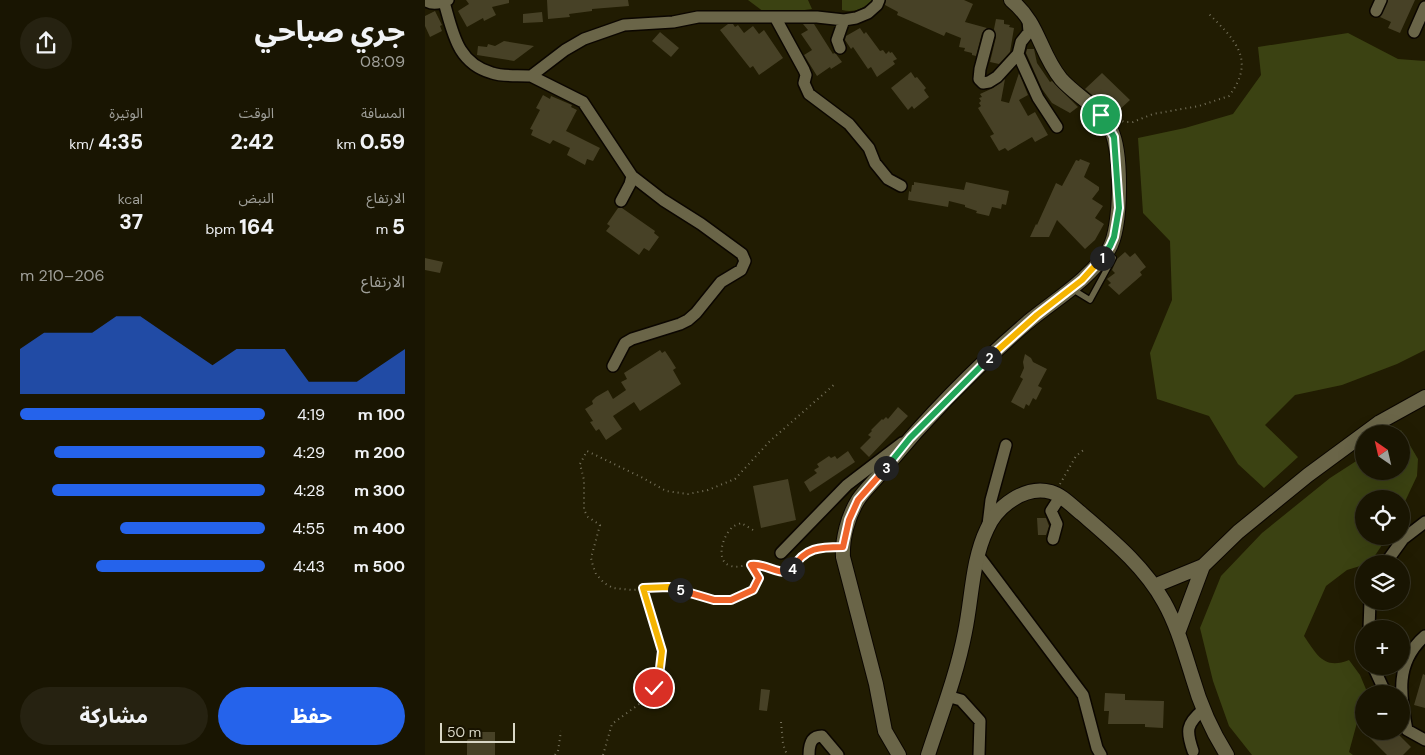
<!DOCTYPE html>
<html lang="ar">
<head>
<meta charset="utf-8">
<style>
  body { margin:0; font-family:"DM Sans","Noto Sans Arabic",sans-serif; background:#262211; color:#f1f3f6; direction:rtl; height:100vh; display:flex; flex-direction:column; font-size:19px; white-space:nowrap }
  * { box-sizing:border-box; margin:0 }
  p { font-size:16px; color:#9f9f99 }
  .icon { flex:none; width:28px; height:28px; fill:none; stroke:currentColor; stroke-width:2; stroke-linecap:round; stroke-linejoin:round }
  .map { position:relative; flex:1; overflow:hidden; direction:ltr }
  .drawer { display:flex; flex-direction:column; background:#191502; width:425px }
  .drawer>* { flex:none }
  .needle { width:32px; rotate:326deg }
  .buttons { position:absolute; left:930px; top:425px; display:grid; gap:10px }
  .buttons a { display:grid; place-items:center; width:55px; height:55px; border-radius:50%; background:#191502; box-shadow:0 5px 20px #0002,0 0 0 1px #373424; font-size:25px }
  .scale { position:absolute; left:15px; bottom:12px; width:75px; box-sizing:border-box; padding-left:5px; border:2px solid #d9d7c6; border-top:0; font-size:14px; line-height:18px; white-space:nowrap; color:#d9d7c6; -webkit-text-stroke:4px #181300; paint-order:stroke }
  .pin { position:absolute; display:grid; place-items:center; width:42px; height:42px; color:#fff; margin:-21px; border:2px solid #fff; border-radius:50%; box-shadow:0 1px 5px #0007 }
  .km { position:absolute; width:25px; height:25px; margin:-12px; border-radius:50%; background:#222; color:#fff; font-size:14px; line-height:25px; text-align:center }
  .round { display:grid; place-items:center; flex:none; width:52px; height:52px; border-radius:26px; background:#262211 }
  .overview { display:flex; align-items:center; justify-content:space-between; height:85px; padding:0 20px }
  h1 { font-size:28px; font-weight:800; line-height:38px }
  .figures { display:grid; grid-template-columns:repeat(3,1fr); gap:8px; height:85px; padding:5px 20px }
  .figures div { display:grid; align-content:center }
  .figures b { font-size:21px; font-weight:800 }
  .figures small { font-size:14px; font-weight:400 }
  .figures p { font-size:14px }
  .chart { height:140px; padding:10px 20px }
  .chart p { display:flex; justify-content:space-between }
  .chart svg { width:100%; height:90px; margin-top:5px; fill:#2563eb; opacity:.7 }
  .button { display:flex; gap:10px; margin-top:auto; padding:10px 20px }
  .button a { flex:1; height:58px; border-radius:30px; background:#2563eb; color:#fff; font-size:20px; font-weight:800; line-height:58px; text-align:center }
  .button a+a { background:#262211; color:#f1f3f6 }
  ul { padding:0 20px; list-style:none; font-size:16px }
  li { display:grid; grid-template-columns:80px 60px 1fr; align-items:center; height:38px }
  li i { height:12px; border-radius:6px; background:#2563eb }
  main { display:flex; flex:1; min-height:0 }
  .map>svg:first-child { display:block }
  .green { fill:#3b4212 }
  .building { fill:#474126 }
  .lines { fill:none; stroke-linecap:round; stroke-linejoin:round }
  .service-casing { stroke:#0b0600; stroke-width:8 }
  .minor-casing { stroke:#0b0600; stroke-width:14 }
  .tertiary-casing { stroke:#0b0600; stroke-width:16 }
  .path { stroke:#76725c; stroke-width:2; stroke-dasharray:1 4; stroke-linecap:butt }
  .service { stroke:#6a6548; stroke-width:5.5 }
  .minor { stroke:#6a6548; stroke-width:11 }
  .tertiary { stroke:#6a6548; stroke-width:14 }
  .split-1-casing { stroke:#fff; stroke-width:10 }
  .split-2-casing { stroke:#fff; stroke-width:10 }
  .split-3-casing { stroke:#fff; stroke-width:10 }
  .split-4-casing { stroke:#fff; stroke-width:10 }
  .split-5-casing { stroke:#fff; stroke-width:10 }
  .split-6-casing { stroke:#fff; stroke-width:10 }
  .split-1 { stroke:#22a559; stroke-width:6 }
  .split-2 { stroke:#f5b400; stroke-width:6 }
  .split-3 { stroke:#22a559; stroke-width:6 }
  .split-4 { stroke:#f0652b; stroke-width:6 }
  .split-5 { stroke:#f0652b; stroke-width:6 }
  .split-6 { stroke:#f5b400; stroke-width:6 }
</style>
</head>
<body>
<main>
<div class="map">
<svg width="1000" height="755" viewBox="0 0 1000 755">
  <rect width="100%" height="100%" fill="#211c02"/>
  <path class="green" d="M323 0H383L387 9 343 15Z
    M417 0H447C439 9 429 13 417 10Z
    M923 33 973 59 1000 61V350L972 364 917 385 870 395 840 425 873 457 839 488 813 464 784 416 732 399 725 353 747 300 745 241 718 213 713 138 760 128 808 114 836 75 833 47Z
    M976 430 993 459 992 476 976 510V499H939V536H963L945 563 922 570 901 586 879 636C892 655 899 670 924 660L935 675 943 694H939V711L933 719 924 752 928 755H827L804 726 788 681 775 628 796 576 837 533 905 478 939 456V471H976V434H971Z"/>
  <path class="building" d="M41 0H84V3L67 7 71 15 59 21 58 18 42 27 33 11 44 4Z
    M122 0H203L204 6 167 9V11L144 14 145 17 123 19Z
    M461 0H539L548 4 540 22 562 28 557 33 551 56 547 55V53L539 51 540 48 534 47 536 38 521 32 519 36 472 15 473 12 460 5Z
    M963 0H990L975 33 963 28 966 22 955 17Z
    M10 11 17 25 15 26 17 31 5 37 0 26V16Z
    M117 12 118 22 98 23V14Z
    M571 19 579 20V24L585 25 584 27 589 28 585 52 574 64 565 62 571 37 569 29Z
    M303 24H308L310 27 313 25 319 33 328 26 334 34 339 30 358 58 334 75 328 66 325 68 295 30Z
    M378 24H389L408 54 409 53 411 54 417 62 406 69 405 67 392 76 379 55 387 50 376 34 383 30Z
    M435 28 439 34 441 32 455 51 458 50 461 54 464 51 465 53 467 52 472 59 468 61 470 64 452 77 446 67 443 69 428 47 426 49 420 40 421 36Z
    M235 32 254 48 246 57 227 41Z
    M79 41 109 46 89 61 52 55 53 46 62 47 63 44 70 46Z
    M602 49H609L612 63 625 82 627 81 653 107 645 113 627 103 617 89 601 53Z
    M486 72 490 78 492 77 501 88 499 90 504 97 489 109 487 106 483 110 466 88Z
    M594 73 603 95 594 100 603 116 610 112 623 135 610 142 607 137 583 151 580 148 574 151 565 136 569 134 553 108 556 106 554 103 556 101 554 98 557 97 555 94 568 88 580 79 576 101 584 103Z
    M677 73 705 100 693 111 680 106 660 89Z
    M118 95 125 99 126 96 147 105 146 107 152 110 141 131 175 148 168 161 162 159 160 165 142 155 145 148 128 140 125 144 106 135 108 130 105 129 115 110 111 108Z
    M655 159 665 163 659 177 674 187V190L667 199 678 206 670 218 679 224 670 240 660 249 632 220 624 237H605L611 224 612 225 631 183 637 186 651 160 654 161Z
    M489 182 539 190 541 182 584 191 581 205 577 204 576 209 567 207 564 216 551 213 552 211 540 207V205L524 201 523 207 483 200 484 191 486 192 487 185H489Z
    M193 208H197L230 231 229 233 234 237 224 251 219 248 214 255 181 231 185 226 182 224Z
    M700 252 705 257 710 253 721 267 715 272 717 275 694 295 683 285 686 283 682 279 690 273 687 270 692 259Z
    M0 258 18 262 15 273 0 270Z
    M235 350 237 353 240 351 246 360 251 368 248 370 256 384 215 411 209 402 188 416 197 429 181 440 174 429 171 431 165 422 168 421 160 409 168 404 167 401 171 397 183 390 188 399 201 390 196 382 202 379 199 373Z
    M600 354 606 358 608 362 622 369 613 386 617 388 611 400 608 398 604 406 601 404 599 409 586 402 598 379 595 377 599 368 598 362Z
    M473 407 483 416 444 457 435 448 446 437 443 435 447 431 446 430 457 419 458 420 461 417 463 419Z
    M423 451 430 462 385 492 379 482 392 473 389 470 394 467 392 464 404 456 406 458 410 456 412 459Z
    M363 479 371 520 336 528 328 486Z
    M612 518H621L624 526 621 535H613Z
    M998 674 1000 675V708L989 705Z
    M336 689 345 690 342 711 334 710Z
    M680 693 700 694V700L739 701 738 728 720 727V724H683L684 711H679Z
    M946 731H970L986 747 978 755H962L942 735Z
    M51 732H70V755H42V740Z"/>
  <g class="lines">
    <g class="service-casing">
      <path id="service" d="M647 289 665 300 688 258"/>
    </g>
    <g class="minor-casing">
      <path id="minor" d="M0 0C7 6 16 3 23 0
        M19 2C28 33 32 63 67 73 78 77 93 75 106 76L140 50 159 39 199 25 248 22 273 17H392L419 20 431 18 443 13 452 5 454 0
        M951 11 956 0
        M350 17 379 70 381 75 379 83 384 94 424 124 444 148 450 163 463 179 476 186
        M603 20 604 32 596 42 593 54 613 98 632 127
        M989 32 1000 7
        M564 35 555 69 554 79 558 83 564 82 572 77 593 54
        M415 48 412 40 419 20
        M106 76 158 102 207 176 238 200 276 224 317 254 320 261 316 270 296 282 271 313 263 320 255 324 207 339 200 343 188 366
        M196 201 205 184 207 176
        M563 525 566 500 581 445
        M628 539 632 524 626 511 635 497
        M356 553 422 485 477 443
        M553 555 658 695 672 748 676 755
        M960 564 978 539 1000 522
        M944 629 945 601
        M948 666 961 694
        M522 696 536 700 555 721 554 755
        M978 724 982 730 1000 740
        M982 730C975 695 970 662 1000 636
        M768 751C761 731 761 724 778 710
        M384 755C384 745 386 736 397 736L413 755"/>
    </g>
    <g class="tertiary-casing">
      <path id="tertiary" d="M729 586 778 566 813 532 883 475 955 422 1000 397
        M753 633 778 566
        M474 755 460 731 451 684 418 557C417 539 423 516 433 500 441 488 452 479 460 468 503 416 552 366 603 322 631 299 664 280 684 249 697 227 697 152 686 130 675 107 652 97 636 79 614 52 615 24 586 0
        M503 755C516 715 532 674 540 632 547 598 547 560 562 529 572 506 600 485 626 492 637 495 648 507 657 514 687 540 719 566 739 602 752 625 759 651 767 676 775 704 786 730 802 755"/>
    </g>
    <path class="path" d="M693 119 699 122H708L728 114 774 106 804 96C832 59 809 39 782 12
      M635 484 651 456 661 448
      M328 530 316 523C314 524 311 525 309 526 298 533 289 562 306 566 312 568 319 565 326 565L334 578 328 590 306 600H289L244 587 207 590 188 588 179 583 171 574 168 566 166 558 175 525 163 517 159 510V480L155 464 162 451 218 478 241 491 263 494 283 490 310 479 345 441 411 383
      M326 565C340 564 351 574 365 572 376 552 385 549 406 547
      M356 722 358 744 362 755
      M130 755 133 751 136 731
      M178 755 187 724 221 699 229 688 235 676 237 651 218 588"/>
    <use href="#service" class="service"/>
    <use href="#minor" class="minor"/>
    <use href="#tertiary" class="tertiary"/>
  </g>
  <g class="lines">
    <g class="split-1-casing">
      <path id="split-1" d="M676 115 689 137 694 208 689 237 685 246 677 258"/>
    </g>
    <g class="split-2-casing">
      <path id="split-2" d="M564 358 612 315 657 280 677 258"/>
    </g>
    <g class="split-3-casing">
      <path id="split-3" d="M461 468 485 438 564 358"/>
    </g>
    <g class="split-4-casing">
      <path id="split-4" d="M367 569C380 547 395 547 418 547L424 520 433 500 461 468"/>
    </g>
    <g class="split-5-casing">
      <path id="split-5" d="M255 590 289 600H306L328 590 334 578 326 565C340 563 351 574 365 572L367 569"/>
    </g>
    <g class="split-6-casing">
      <path id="split-6" d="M229 688 234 676 237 651 218 588 244 587 255 590"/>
    </g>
    <use href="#split-1" class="split-1"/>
    <use href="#split-2" class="split-2"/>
    <use href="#split-3" class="split-3"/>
    <use href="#split-4" class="split-4"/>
    <use href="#split-5" class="split-5"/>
    <use href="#split-6" class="split-6"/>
  </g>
</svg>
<div class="buttons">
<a><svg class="needle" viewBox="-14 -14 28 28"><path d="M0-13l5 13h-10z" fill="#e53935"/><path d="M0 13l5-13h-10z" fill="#9f9f99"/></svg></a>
<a><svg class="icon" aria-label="locate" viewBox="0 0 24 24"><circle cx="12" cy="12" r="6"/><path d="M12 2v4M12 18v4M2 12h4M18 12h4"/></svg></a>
<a><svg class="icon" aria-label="layers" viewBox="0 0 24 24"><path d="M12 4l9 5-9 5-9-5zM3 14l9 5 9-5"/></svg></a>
<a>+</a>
<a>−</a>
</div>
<div class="scale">50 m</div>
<div class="pin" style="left:676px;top:115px;background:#1e9e55"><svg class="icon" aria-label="arrive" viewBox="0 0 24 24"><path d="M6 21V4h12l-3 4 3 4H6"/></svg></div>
<div class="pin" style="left:229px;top:688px;background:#d93025"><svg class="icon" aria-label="check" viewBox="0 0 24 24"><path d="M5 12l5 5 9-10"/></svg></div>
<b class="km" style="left:677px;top:258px">1</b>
<b class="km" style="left:564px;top:358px">2</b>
<b class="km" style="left:461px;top:468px">3</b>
<b class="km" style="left:367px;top:569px">4</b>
<b class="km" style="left:255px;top:590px">5</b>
</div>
<section class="drawer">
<div class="overview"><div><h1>جري صباحي</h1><p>08:09</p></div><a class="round"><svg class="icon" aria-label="share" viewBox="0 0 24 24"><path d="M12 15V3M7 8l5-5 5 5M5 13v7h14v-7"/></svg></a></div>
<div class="figures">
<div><p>المسافة</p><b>0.59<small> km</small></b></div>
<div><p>الوقت</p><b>2:42</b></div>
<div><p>الوتيرة</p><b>4:35<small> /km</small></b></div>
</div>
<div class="figures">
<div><p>الارتفاع</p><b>5<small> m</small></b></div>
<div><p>النبض</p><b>164<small> bpm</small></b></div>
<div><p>kcal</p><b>37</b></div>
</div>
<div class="chart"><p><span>الارتفاع</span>206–210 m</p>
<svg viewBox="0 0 160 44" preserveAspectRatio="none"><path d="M0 44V22L10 14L20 14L30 14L40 6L50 6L60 14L70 22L80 30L90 22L100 22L110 22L120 38L130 38L140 38L150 30L160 22V44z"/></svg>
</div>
<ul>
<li><b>100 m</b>4:19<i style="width:100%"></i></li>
<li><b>200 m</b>4:29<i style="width:86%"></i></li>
<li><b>300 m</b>4:28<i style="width:87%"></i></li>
<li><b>400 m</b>4:55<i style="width:59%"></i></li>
<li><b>500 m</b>4:43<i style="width:69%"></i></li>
</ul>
<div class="button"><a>حفظ</a><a>مشاركة</a></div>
</section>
</main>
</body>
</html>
